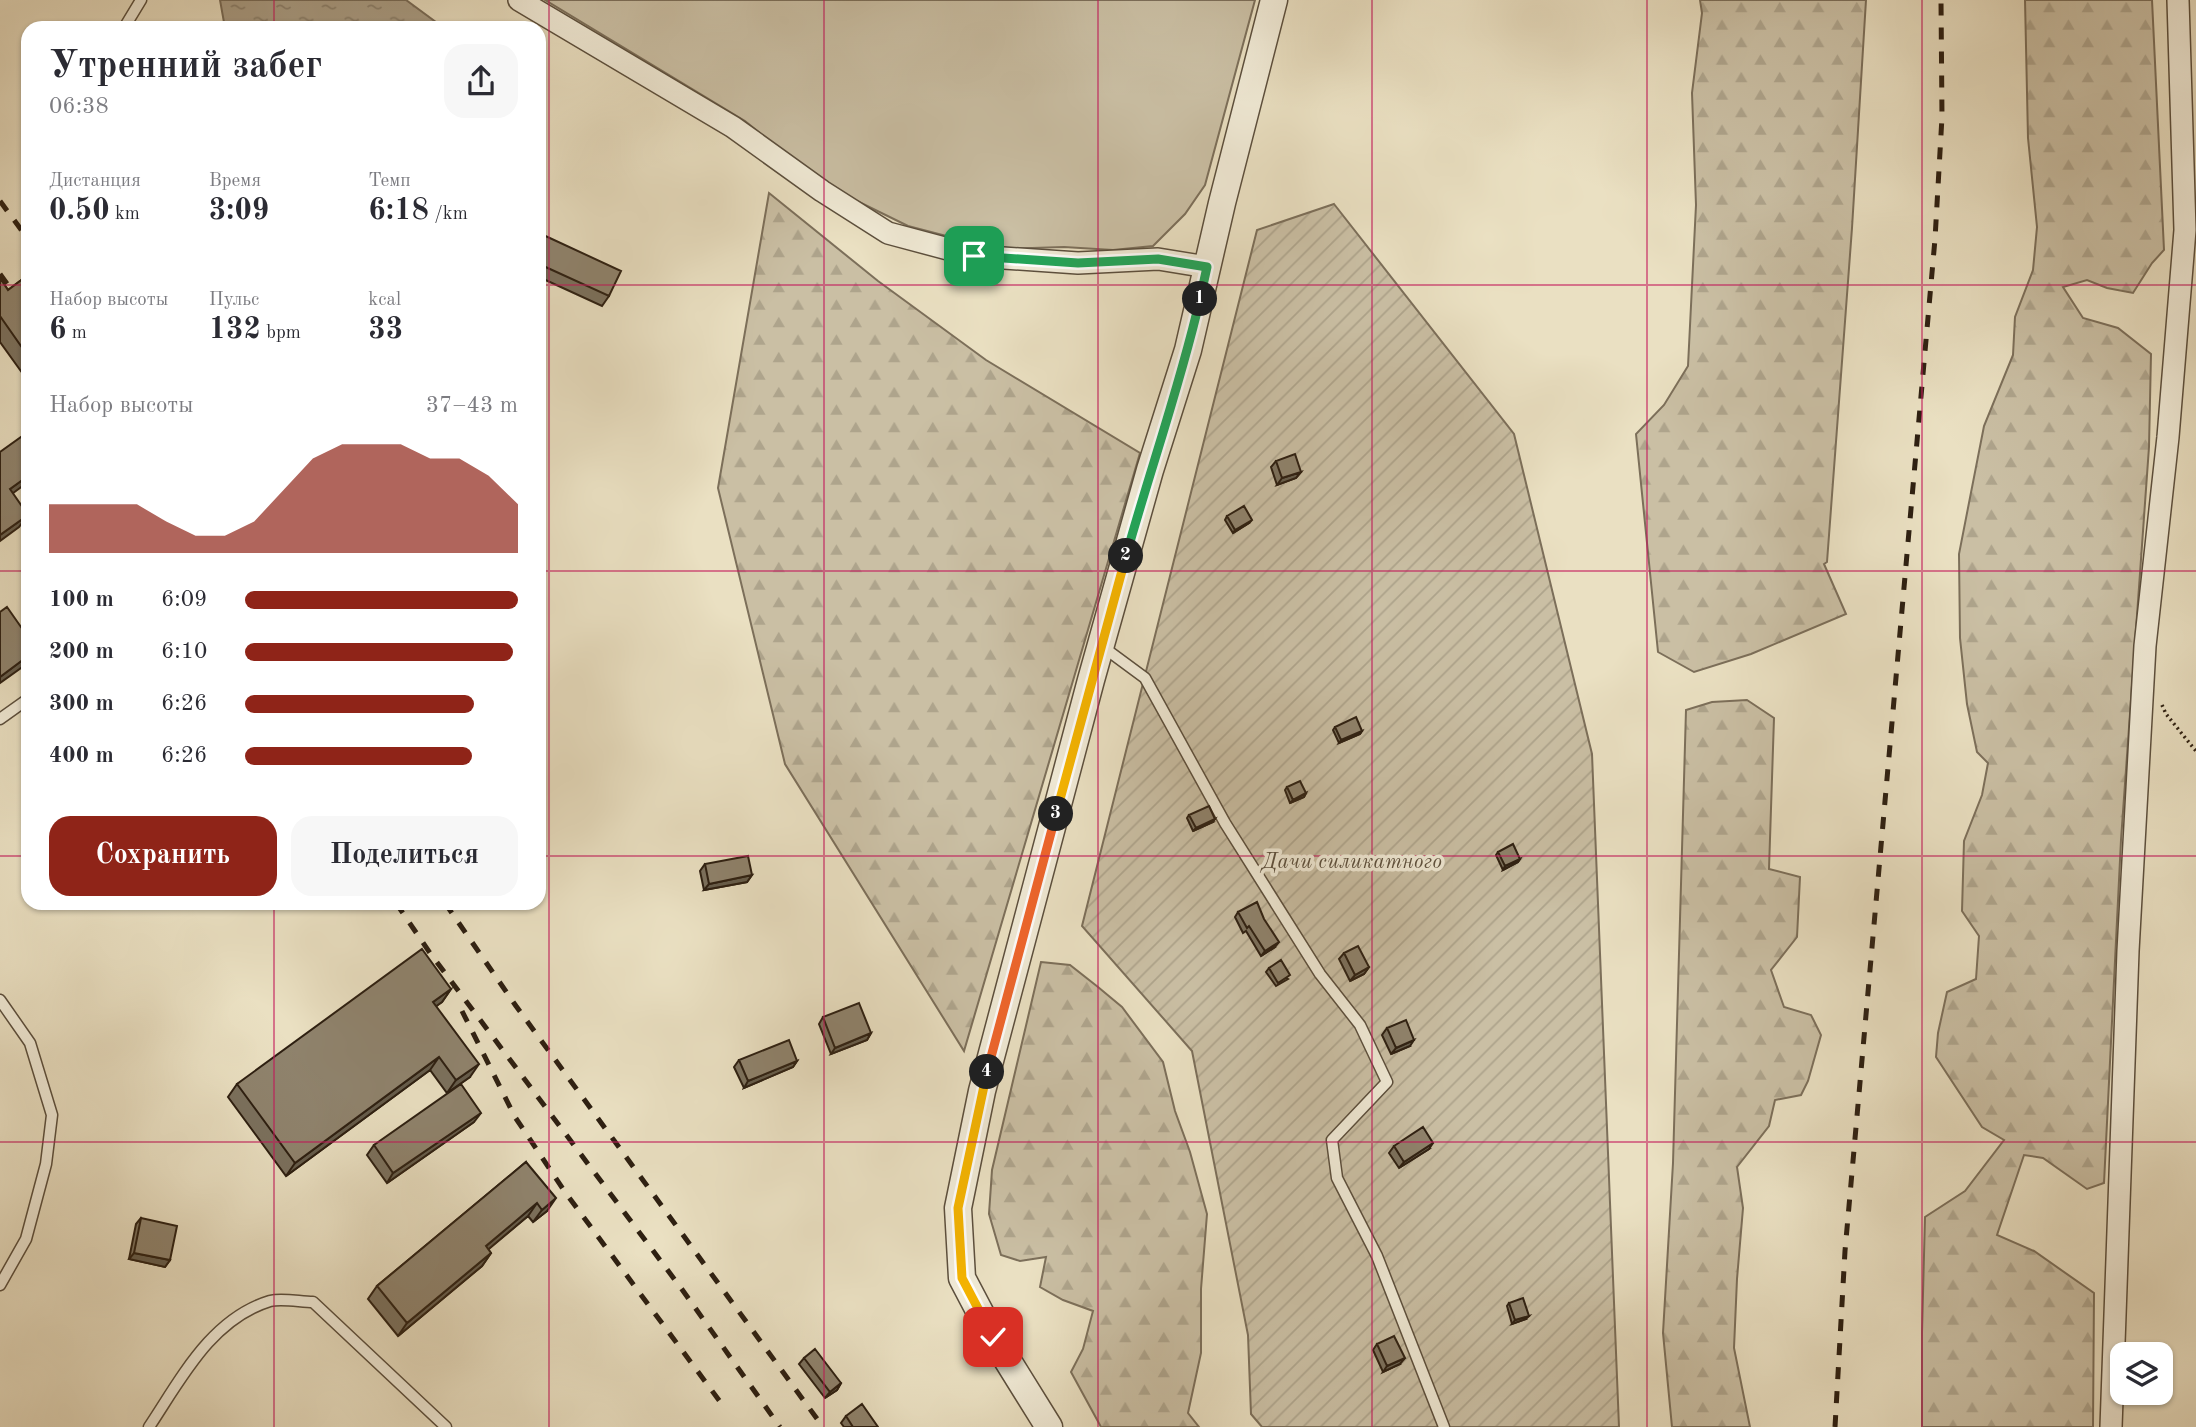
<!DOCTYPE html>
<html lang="ru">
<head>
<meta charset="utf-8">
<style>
  body { margin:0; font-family:"Old Standard TT",serif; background:#f7f7f7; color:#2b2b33; height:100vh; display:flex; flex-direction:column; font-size:26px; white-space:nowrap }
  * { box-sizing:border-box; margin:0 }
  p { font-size:23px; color:#7c7c81 }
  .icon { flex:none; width:38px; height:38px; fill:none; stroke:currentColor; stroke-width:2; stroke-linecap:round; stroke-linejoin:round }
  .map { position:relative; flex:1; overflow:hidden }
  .details { position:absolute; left:21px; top:21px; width:525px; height:889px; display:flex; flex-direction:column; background:#fff; border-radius:21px; box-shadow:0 2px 5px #0004 }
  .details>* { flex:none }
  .buttons { position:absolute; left:2110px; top:1342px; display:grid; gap:14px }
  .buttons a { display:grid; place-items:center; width:63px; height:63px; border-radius:14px; background:#fff; box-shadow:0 2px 5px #0004; font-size:35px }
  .pin { position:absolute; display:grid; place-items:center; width:60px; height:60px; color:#fff; margin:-30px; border-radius:14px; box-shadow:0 4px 10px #0006 }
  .km { position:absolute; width:35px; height:35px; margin:-18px; border-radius:50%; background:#222; color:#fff; font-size:19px; line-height:35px; text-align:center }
  .round { display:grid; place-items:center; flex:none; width:74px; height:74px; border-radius:21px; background:#f7f7f7 }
  .overview { display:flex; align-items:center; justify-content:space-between; height:119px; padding:0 28px }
  h1 { font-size:38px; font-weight:600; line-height:52px }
  .figures { display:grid; grid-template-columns:repeat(3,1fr); gap:10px; height:119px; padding:7px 28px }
  .figures div { display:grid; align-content:center }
  .figures b { font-size:30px; font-weight:600 }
  .figures small { font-size:19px; font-weight:400 }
  .figures p { font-size:19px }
  .chart { height:196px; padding:14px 28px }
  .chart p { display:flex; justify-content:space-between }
  .chart svg { width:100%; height:126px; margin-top:7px; fill:#8f2418; opacity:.7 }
  .cta { display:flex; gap:14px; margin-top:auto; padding:14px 28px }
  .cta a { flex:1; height:80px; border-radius:21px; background:#8f2418; color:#fff; font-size:28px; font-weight:600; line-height:80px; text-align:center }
  .cta a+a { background:#f7f7f7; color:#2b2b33 }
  ul { padding:0 28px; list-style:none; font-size:23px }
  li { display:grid; grid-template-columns:112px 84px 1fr; align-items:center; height:52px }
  li i { height:18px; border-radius:9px; background:#8f2418 }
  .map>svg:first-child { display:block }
  .grass { fill:#cabfa4; stroke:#7c6f5a; stroke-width:2 }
  .forest { fill:url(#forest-firs); stroke:#7c6f5a; stroke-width:2 }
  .garden { fill:url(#garden-furrows); stroke:#7c6f5a; stroke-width:2 }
  .water { fill:url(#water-ripples); stroke:#786b57; stroke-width:2 }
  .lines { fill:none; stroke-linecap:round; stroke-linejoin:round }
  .service-casing { stroke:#5c4f3d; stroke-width:13 }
  .minor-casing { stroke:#5c4f3d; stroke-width:24 }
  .tertiary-casing { stroke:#5c4f3d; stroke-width:29 }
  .path { stroke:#2d1f11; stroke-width:3.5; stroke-dasharray:2 3.5; stroke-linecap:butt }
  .service { stroke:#f1ebd7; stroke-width:10 }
  .minor { stroke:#f1ebd7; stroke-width:21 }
  .tertiary { stroke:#f1ebd7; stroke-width:26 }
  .rail { stroke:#2d1f11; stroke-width:5; stroke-dasharray:12 12; stroke-linecap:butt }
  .wall { fill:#7b715e; stroke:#2d1f11; stroke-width:2 }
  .shaded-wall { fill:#645c4c; stroke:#2d1f11; stroke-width:2 }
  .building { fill:#8f836d; stroke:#2d1f11; stroke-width:2 }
  .split-1-casing { stroke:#fff; stroke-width:14 }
  .split-2-casing { stroke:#fff; stroke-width:14 }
  .split-3-casing { stroke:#fff; stroke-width:14 }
  .split-4-casing { stroke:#fff; stroke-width:14 }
  .split-5-casing { stroke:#fff; stroke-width:14 }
  .split-1 { stroke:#22a559; stroke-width:9 }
  .split-2 { stroke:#22a559; stroke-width:9 }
  .split-3 { stroke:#f5b400; stroke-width:9 }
  .split-4 { stroke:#f0652b; stroke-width:9 }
  .split-5 { stroke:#f5b400; stroke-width:9 }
  .grid { fill:none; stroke:#c2185b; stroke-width:2; stroke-opacity:0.55 }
  .labels { text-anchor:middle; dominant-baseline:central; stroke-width:7; stroke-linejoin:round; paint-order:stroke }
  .park-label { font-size:21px; font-style:italic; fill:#5c4f3d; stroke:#f1ebd7 }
</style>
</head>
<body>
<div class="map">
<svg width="2196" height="1427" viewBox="0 0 2196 1427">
  <defs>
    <pattern id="forest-firs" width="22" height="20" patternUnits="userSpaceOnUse" patternTransform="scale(1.75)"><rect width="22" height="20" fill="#cabfa4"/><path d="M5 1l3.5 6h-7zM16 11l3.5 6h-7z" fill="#aea48c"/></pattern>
    <pattern id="garden-furrows" width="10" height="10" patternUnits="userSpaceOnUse" patternTransform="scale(1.75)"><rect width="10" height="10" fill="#cabfa4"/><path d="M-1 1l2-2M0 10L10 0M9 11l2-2" fill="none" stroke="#aea48c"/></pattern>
    <pattern id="water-ripples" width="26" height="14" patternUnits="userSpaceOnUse" patternTransform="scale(1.75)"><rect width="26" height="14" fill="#aa9e86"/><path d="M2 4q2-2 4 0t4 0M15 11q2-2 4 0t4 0" fill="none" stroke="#8b806c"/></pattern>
  </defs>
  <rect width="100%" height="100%" fill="#eae0c2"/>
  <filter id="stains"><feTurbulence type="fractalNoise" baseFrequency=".00286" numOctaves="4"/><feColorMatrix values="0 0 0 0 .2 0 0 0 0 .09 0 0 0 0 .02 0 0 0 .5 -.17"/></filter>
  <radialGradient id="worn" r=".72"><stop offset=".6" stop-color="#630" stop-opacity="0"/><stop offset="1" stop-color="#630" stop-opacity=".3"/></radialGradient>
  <path class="grass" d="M545 0H1255L1205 185 1185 214 1153 246 1113 250 1064 247 996 249 908 226 855 200 802 167 745 121Z"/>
  <path class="forest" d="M1700 0H1866L1852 228 1827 562 1824 564 1846 614 1751 654 1694 672 1658 652 1636 434 1664 405 1688 366 1696 205 1692 93 1702 13Z
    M2025 0H2152L2164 250 2152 263 2133 293 2107 288 2087 280 2063 287 2083 318 2118 328 2151 354 2149 447 2121 840 2104 1183 2087 1189 2043 1158 2024 1155 1997 1235 2034 1251 2094 1293 2093 1427H1922V1332L1925 1217 1965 1191 2004 1140 1982 1127 1936 1057 1938 1033 1947 992 1976 979 1979 936 1962 911 1964 841 1982 795 1988 763 1977 752 1967 704 1960 638 1959 554 1984 426 2013 355 2015 317 2033 270 2037 227 2028 138Z
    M769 193 878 281 986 360 1140 453 964 1051 785 764 718 488Z
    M1747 700 1774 718 1769 869 1800 877 1797 937 1771 970 1784 1007 1811 1015 1821 1035 1808 1081 1801 1095 1775 1100 1769 1126 1737 1167 1743 1208 1737 1279 1734 1348 1750 1427H1672L1663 1333 1673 1163 1686 710 1712 702Z
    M1041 962 1070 965 1098 987 1122 1007 1163 1062 1175 1111 1190 1152 1207 1214 1201 1289V1353L1188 1413 1199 1427H1101L1071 1372 1083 1349 1093 1311 1063 1300 1040 1287 1046 1257 1020 1261 1001 1255 989 1214 992 1170Z"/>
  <path class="garden" d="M1334 204 1514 434 1592 754 1619 1427H1262L1251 1414 1248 1335 1192 1051 1082 926 1257 230Z"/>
  <path class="water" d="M220 0H406L444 28H225Z"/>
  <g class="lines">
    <g class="service-casing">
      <path id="service" d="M124 28 141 0
        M1103 647 1145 678 1225 823 1320 974 1360 1025 1387 1082 1332 1140 1337 1178 1377 1256 1444 1427
        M0 719 28 699
        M0 1000 30 1043 52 1115 46 1164 26 1239 0 1285
        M149 1427C181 1379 211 1319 270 1301 282 1298 301 1302 313 1302L446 1427"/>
    </g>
    <g class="minor-casing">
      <path id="minor" d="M519 0 733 127 822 191 888 233 974 256 1078 263 1158 259 1207 267
        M2111 1427 2128 951 2145 646 2168 437 2185 230 2178 0"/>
    </g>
    <g class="tertiary-casing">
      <path id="tertiary" d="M1049 1427 993 1337 962 1278 958 1208 982 1091 1091 680 1150 470 1188 350 1222 203 1274 0"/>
    </g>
    <path class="path" d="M2162 705 2166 714 2196 751"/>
    <use href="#service" class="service"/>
    <use href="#minor" class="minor"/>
    <use href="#tertiary" class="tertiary"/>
    <path class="rail" d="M0 201 28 239
      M0 274 28 313
      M396 903 430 953 681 1288 780 1427
      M445 903 516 1006 823 1427
      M462 1011 515 1117 565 1192 724 1407
      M1835 1427 1845 1251 1935 239 1942 117 1941 0"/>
  </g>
  <path class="wall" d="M539 233 609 296 602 306 539 277Z
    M28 275V381L0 342V278L8 290Z
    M1276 461 1301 472 1296 478 1277 485 1271 467Z
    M1227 516 1249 523 1233 533 1225 520Z
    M1335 727 1362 731 1360 734 1339 743 1333 730Z
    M1287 787 1306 793 1304 797 1290 803 1285 790Z
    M1189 815 1213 822 1193 831 1187 818Z
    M1498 852 1520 859 1518 862 1503 870 1496 855Z
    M705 864 752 875 747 882 704 890 700 871Z
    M1238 912 1275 947 1261 956 1246 931 1243 933 1235 917Z
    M1344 953 1369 967 1364 974 1350 981 1339 959Z
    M1269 968 1288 979 1276 986 1266 972Z
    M451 989 442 1002 436 1006 470 1077 447 1093 430 1070 286 1176 228 1097 237 1084Z
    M823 1017 871 1033 867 1040 831 1054 819 1024Z
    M1387 1028 1410 1046 1391 1054 1382 1035Z
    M739 1060 797 1061 793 1067 744 1088 734 1067Z
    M474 1122 387 1183 367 1155 374 1145Z
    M1394 1146 1429 1149 1399 1168 1389 1153Z
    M526 1162 547 1211 533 1222 528 1216 488 1249 491 1253 482 1266 398 1336 368 1299 377 1286Z
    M141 1218 170 1260 165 1267 129 1259 136 1224Z
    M1509 1303 1526 1319 1512 1324 1507 1306Z
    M1377 1344 1400 1364 1383 1372 1373 1350Z
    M804 1358 841 1383 837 1390 825 1398 799 1364Z
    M846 1416 878 1427H844L841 1423Z"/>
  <path class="shaded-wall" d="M1301 472 1296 478 1277 485 1282 478Z
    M28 476V482L1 502 10 489Z
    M28 515 19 527 0 541V535Z
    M1252 520 1249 523 1233 533 1235 530Z
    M28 656V663L0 683V677Z
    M1362 731 1360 734 1339 743 1341 740Z
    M1306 793 1304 797 1290 803 1293 800Z
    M1215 819 1213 822 1193 831 1196 828Z
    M1520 859 1518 862 1503 870 1505 866Z
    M752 875 747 882 704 890 709 884Z
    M1279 942 1275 947 1261 956 1265 951Z
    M1369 967 1364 974 1350 981 1355 975Z
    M451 989 442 1002 424 1015 433 1002Z
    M871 1033 867 1040 831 1054 835 1048Z
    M1414 1040 1410 1046 1391 1054 1396 1048Z
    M439 1057 430 1070 286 1176 295 1163Z
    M797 1061 793 1067 744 1088 748 1081Z
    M479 1064 470 1077 447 1093 456 1080Z
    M481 1113 474 1122 387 1183 393 1173Z
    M1433 1143 1429 1149 1399 1168 1404 1162Z
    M556 1198 547 1211 533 1222 542 1210Z
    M537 1203 528 1216 477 1259 486 1246Z
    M134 1253 170 1260 165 1267 129 1259Z
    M491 1253 482 1266 398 1336 407 1323Z
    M1529 1316 1526 1319 1512 1324 1515 1320Z
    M1405 1358 1400 1364 1383 1372 1387 1366Z
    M841 1383 837 1390 825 1398 830 1392Z"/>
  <path class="building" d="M539 233 621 271 609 296 539 264Z
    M28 275V356L0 316V278L8 290Z
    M28 432V476L10 489 28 515 0 535V452Z
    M1295 454 1301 472 1282 478 1276 461Z
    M1244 506 1252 520 1235 530 1227 516Z
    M7 607 28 637V656L0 677V612Z
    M1356 717 1362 731 1341 740 1335 727Z
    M1300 781 1306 793 1293 800 1287 787Z
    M1209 806 1215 819 1196 828 1189 815Z
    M1513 844 1520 859 1505 866 1498 852Z
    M748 856 752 875 709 884 705 864Z
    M1257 902 1264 919 1279 942 1265 951 1249 926 1247 928 1238 912Z
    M1358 946 1369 967 1355 975 1344 953Z
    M422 949 451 989 433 1002 479 1064 456 1080 439 1057 295 1163 237 1084Z
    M1281 960 1290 975 1278 983 1269 968Z
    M859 1003 871 1033 835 1048 823 1017Z
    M1406 1020 1414 1040 1396 1048 1387 1028Z
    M789 1040 797 1061 748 1081 739 1060Z
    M461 1084 481 1113 393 1173 374 1145Z
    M1423 1127 1433 1143 1404 1162 1394 1146Z
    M526 1162 556 1198 542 1210 537 1203 486 1246 491 1253 407 1323 377 1286Z
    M141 1218 177 1226 170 1260 134 1253Z
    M1523 1298 1529 1316 1515 1320 1509 1303Z
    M1394 1336 1405 1358 1387 1366 1377 1344Z
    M815 1349 841 1383 830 1392 804 1358Z
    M862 1404 878 1427H853L846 1416Z"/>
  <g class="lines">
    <g class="split-1-casing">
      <path id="split-1" d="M974 256 1078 263 1158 259 1207 267 1200 299"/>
    </g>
    <g class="split-2-casing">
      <path id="split-2" d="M1126 556C1150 470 1180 386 1200 299"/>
    </g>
    <g class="split-3-casing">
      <path id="split-3" d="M1056 814 1126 556"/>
    </g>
    <g class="split-4-casing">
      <path id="split-4" d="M987 1072 1056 814"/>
    </g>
    <g class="split-5-casing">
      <path id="split-5" d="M987 1072 958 1208 962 1278 993 1337"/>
    </g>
    <use href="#split-1" class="split-1"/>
    <use href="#split-2" class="split-2"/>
    <use href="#split-3" class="split-3"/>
    <use href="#split-4" class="split-4"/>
    <use href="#split-5" class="split-5"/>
  </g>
  <path class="grid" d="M274 0V28M549 0V1427M824 0V1427M1098 0V1427M1372 0V1427M1647 0V1427M1922 0V1427M0 285H28M539 285H2196M0 571H28M539 571H2196M0 856H28M539 856H2196M274 903V1427M0 1142H2196"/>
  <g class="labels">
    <g class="park-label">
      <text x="1352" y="862">Дачи силикатного</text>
    </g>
  </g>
  <rect width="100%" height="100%" filter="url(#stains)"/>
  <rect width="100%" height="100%" fill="url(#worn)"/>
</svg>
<div class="buttons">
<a><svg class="icon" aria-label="layers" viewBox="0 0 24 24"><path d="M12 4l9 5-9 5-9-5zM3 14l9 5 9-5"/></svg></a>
</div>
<div class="pin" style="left:974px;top:256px;background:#1e9e55"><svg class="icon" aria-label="arrive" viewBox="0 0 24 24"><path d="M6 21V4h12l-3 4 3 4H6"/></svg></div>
<div class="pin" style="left:993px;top:1337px;background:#d93025"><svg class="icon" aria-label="check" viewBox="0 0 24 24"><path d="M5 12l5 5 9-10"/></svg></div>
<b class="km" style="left:1200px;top:299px">1</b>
<b class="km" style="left:1126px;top:556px">2</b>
<b class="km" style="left:1056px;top:814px">3</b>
<b class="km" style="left:987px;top:1072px">4</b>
<section class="details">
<div class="overview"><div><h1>Утренний забег</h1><p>06:38</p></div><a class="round"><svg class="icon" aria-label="share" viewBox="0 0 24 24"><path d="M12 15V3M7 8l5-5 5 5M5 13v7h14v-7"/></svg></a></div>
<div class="figures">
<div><p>Дистанция</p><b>0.50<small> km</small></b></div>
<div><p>Время</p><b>3:09</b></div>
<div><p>Темп</p><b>6:18<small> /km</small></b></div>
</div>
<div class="figures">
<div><p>Набор высоты</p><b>6<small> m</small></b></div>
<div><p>Пульс</p><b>132<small> bpm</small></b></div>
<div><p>kcal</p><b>33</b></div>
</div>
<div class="chart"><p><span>Набор высоты</span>37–43 m</p>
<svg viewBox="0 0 160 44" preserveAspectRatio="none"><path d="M0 44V27L10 27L20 27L30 27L40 33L50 38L60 38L70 33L80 22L90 11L100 6L110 6L120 6L130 11L140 11L150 17L160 27V44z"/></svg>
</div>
<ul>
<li><b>100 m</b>6:09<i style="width:100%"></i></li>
<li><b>200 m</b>6:10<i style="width:98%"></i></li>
<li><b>300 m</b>6:26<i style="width:84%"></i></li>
<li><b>400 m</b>6:26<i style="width:83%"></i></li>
</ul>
<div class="cta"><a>Сохранить</a><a>Поделиться</a></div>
</section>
</div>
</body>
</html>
